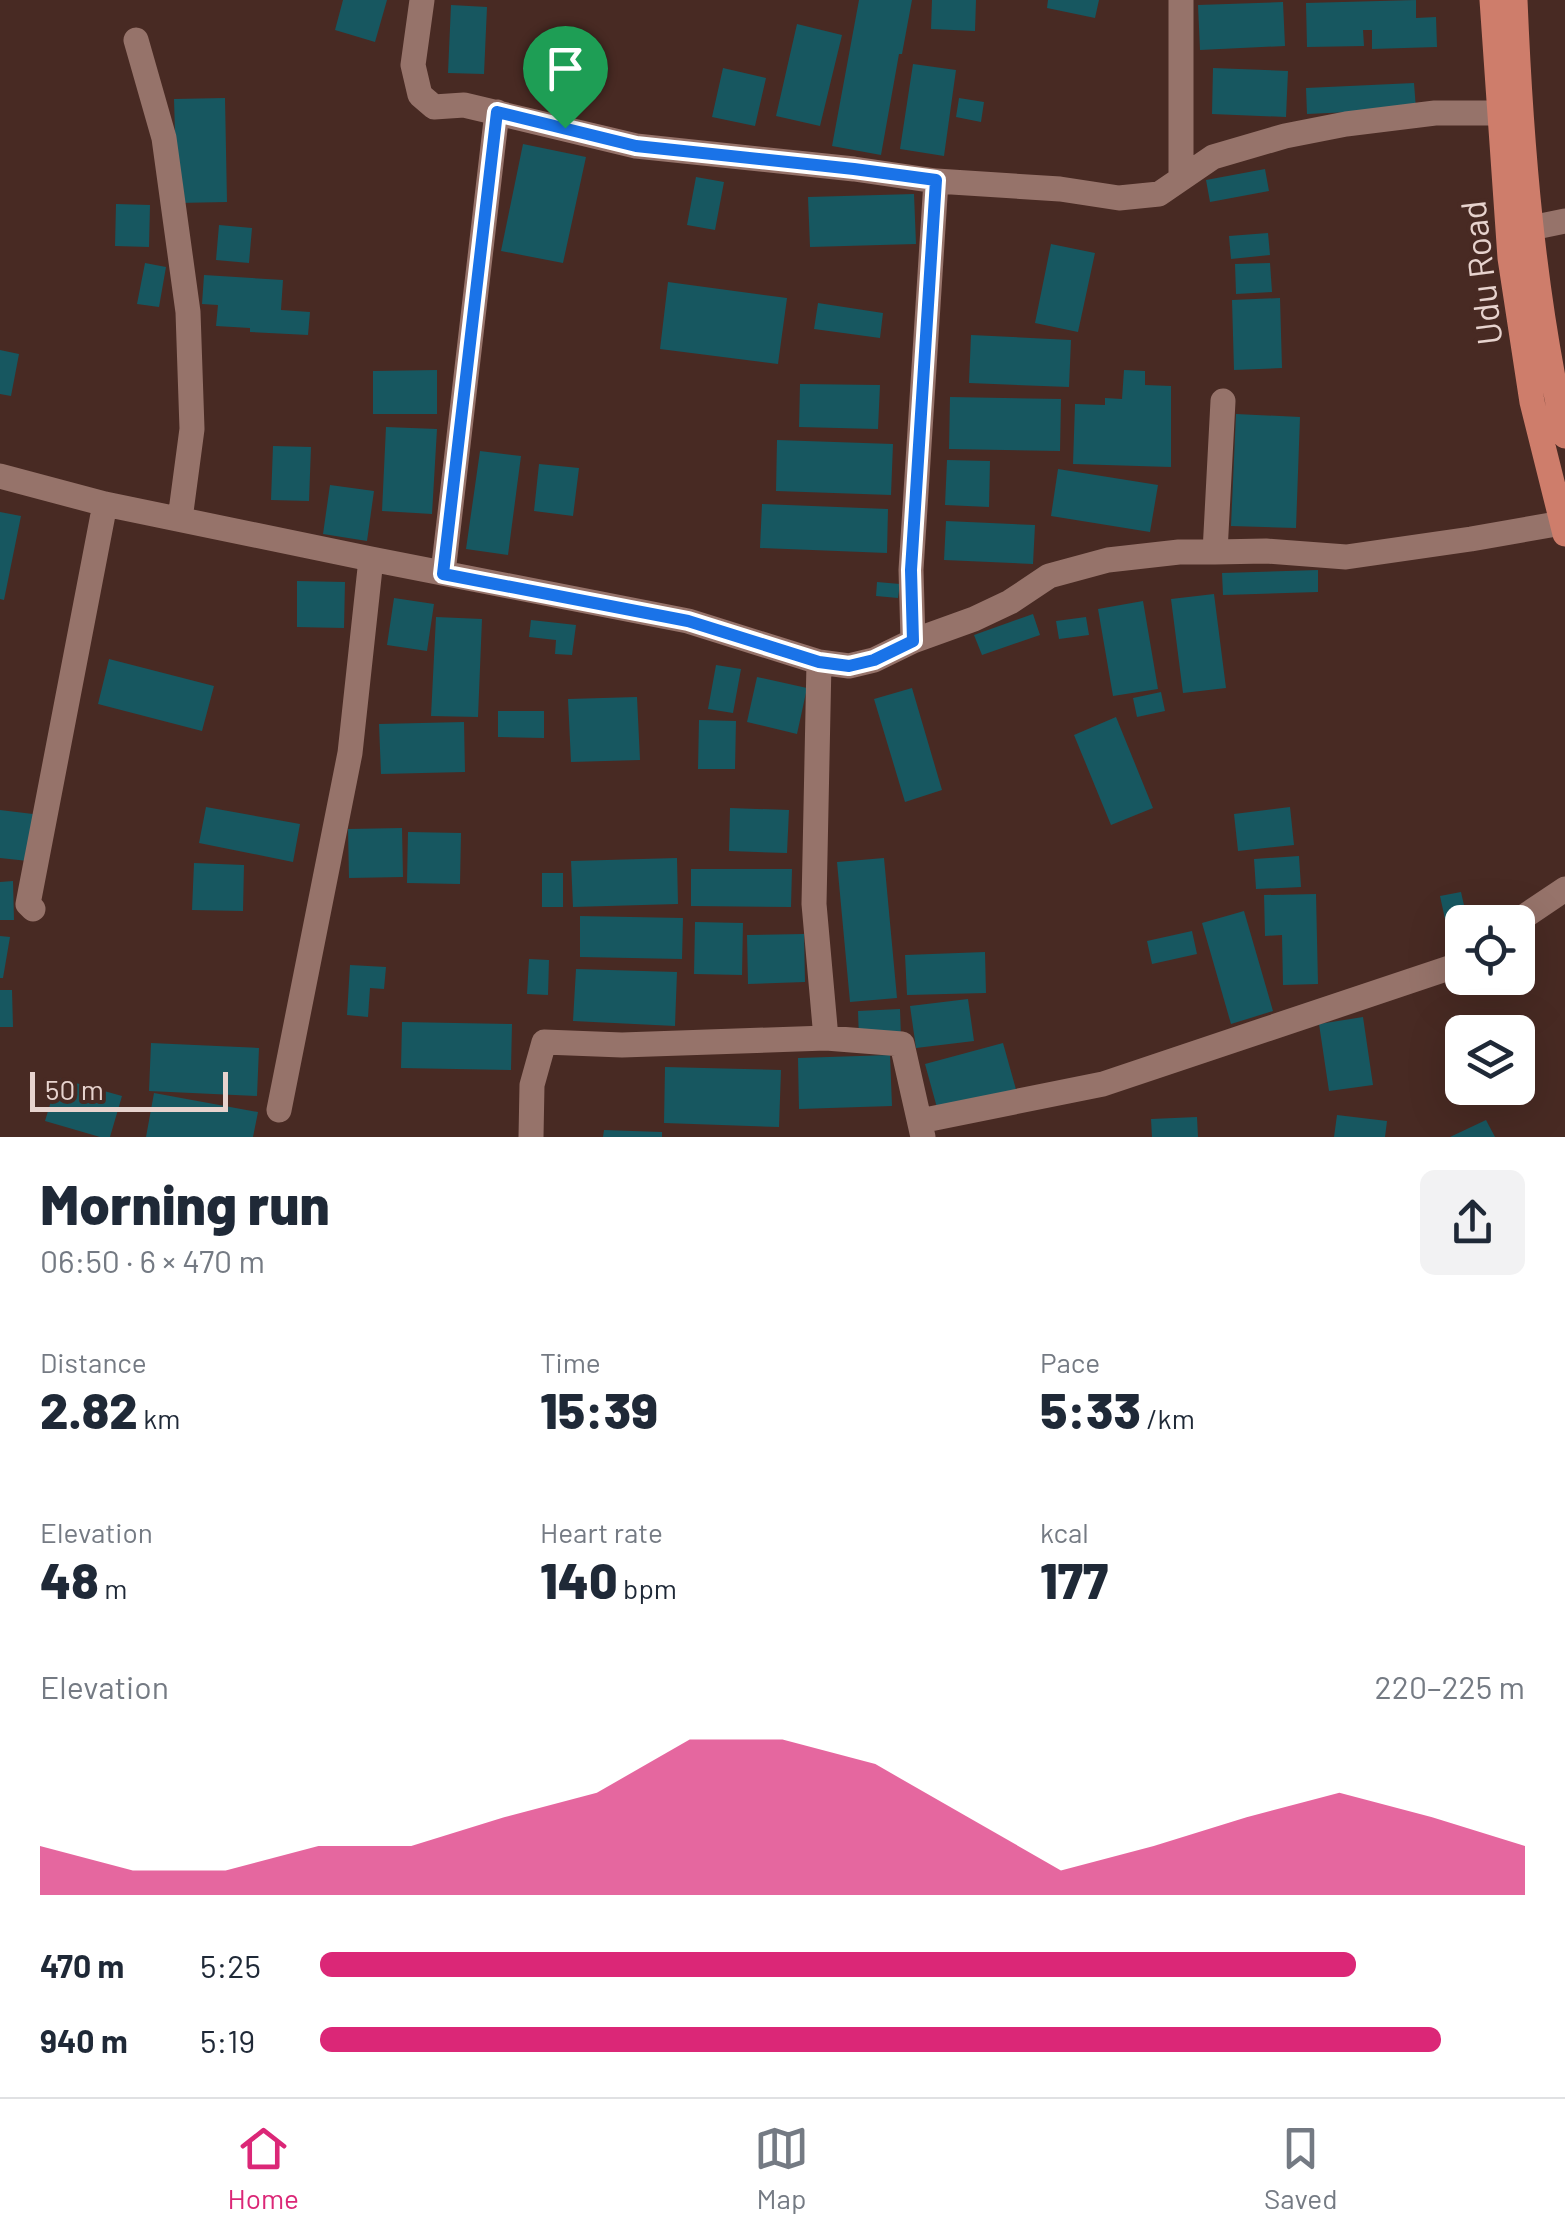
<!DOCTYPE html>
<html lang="en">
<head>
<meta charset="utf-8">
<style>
  body { margin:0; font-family:Barlow,sans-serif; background:#f2f2f3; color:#1f2937; height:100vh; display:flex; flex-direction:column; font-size:38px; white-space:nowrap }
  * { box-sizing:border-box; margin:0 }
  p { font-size:32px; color:#747a83 }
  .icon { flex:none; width:55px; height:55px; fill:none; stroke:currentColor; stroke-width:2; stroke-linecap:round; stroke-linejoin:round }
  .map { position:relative; height:1137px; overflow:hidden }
  .panel { display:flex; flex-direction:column; background:#fff; flex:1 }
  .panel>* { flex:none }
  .fabs { position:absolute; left:1445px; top:905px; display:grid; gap:20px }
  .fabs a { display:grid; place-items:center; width:90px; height:90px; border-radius:15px; background:#fff; box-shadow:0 10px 40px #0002; font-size:50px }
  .scale { position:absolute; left:30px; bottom:25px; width:198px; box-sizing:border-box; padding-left:10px; border:5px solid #e7d3ce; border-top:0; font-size:28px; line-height:35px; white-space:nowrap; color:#e7d3ce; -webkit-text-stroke:8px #482a23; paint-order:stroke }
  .pin { position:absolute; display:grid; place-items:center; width:85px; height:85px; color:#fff; margin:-102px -42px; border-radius:50% 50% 50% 0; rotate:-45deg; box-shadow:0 0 10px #0007 }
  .pin .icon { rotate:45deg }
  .round { display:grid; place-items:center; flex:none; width:105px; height:105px; border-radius:15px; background:#f2f2f3 }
  .head { display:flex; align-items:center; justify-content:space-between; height:170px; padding:0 40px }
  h1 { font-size:55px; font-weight:800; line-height:75px }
  .metrics { display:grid; grid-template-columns:repeat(3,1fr); gap:15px; height:170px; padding:10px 40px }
  .metrics div { display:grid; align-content:center }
  .metrics b { font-size:50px; font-weight:800 }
  .metrics small { font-size:28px; font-weight:400 }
  .metrics p { font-size:28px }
  .chart { height:280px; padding:20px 40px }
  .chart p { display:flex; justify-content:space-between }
  .chart svg { width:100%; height:180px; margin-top:10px; fill:#db2777; opacity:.7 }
  ul { padding:0 40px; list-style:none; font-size:32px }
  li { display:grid; grid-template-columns:160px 120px 1fr; align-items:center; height:75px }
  li i { height:25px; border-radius:12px; background:#db2777 }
  .dock { display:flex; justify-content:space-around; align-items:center; height:140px; border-top:2px solid #e0e1e3; background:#fff; font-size:28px; color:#747a83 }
  .dock a { display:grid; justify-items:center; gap:5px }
  .dock .active { color:#db2777 }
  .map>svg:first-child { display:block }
  .building { fill:#175760 }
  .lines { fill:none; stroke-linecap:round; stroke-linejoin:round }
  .minor { stroke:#96736a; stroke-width:25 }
  .major { stroke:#ce7d6b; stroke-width:25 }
  .route-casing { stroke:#fff; stroke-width:20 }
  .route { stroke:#1a73e8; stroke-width:12 }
  .labels { text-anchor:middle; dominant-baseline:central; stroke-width:8; stroke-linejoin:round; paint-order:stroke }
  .street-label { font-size:35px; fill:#e7d3ce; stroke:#482a23 }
</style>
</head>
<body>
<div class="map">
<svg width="1565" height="1137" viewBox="0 0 1565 1137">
  <rect width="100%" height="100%" fill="#482a23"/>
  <path class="building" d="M343 0H387L375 42 335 30Z
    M859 0H912L902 54H899L881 155 832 146Z
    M932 0H976L975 31 931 29Z
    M1048 0H1099L1095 18 1047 8Z
    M1416 0V18L1436 17 1437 47 1372 49V30H1363L1364 46 1307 47 1306 3Z
    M1283 2 1285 46 1200 50 1198 5Z
    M451 5 487 7 484 74 448 73Z
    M797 24 842 35 820 126 776 116Z
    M913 64 956 70 944 156 900 149Z
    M723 68 766 78 755 126 712 117Z
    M1213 68 1288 71 1286 117 1212 114Z
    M1414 83 1416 109 1307 114 1306 88Z
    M225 98 227 202 177 203 174 99Z
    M959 98 984 102 981 122 956 117Z
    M523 144 586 157 563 263 501 251Z
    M1265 169 1269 191 1210 202 1206 180Z
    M696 177 724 182 715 230 687 225Z
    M914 194 916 244 810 247 808 197Z
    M116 204 150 205 149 247 115 246Z
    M219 225 252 228 249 263 216 260Z
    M1268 233 1270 255 1231 259 1229 236Z
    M1051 244 1095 253 1078 332 1035 323Z
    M145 263 166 267 159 307 137 304Z
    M1270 263 1272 292 1236 294 1235 264Z
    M204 275 283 280 281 310 310 312 308 335 250 332V328L216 326 218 305 202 304Z
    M668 282 787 298 778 364 660 349Z
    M1280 298 1282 368 1234 370 1232 300Z
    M818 303 883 313 880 338 814 329Z
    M971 335 1071 340 1069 387 969 383Z
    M0 350 19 354 11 396 0 394Z
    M437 370V414H373V371Z
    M1124 370 1145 371V385L1171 386V467L1073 464 1075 404 1105 405V398L1122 399Z
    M800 384 880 385 878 429 799 427Z
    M950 397 1061 399 1060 451 949 449Z
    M1236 414 1300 417 1296 528 1231 526Z
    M386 427 437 429 432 514 382 511Z
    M777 440 893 444 891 495 776 491Z
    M273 446 311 447 309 501 271 500Z
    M480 451 521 456 508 555 466 549Z
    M947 460 990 461 989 507 945 505Z
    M539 464 579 468 573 516 534 511Z
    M1058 469 1158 485 1150 532 1051 516Z
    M330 485 374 491 367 541 323 534Z
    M762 504 888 509 887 553 760 548Z
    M0 512 21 516 4 600 0 599Z
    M946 521 1035 525 1033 564 944 560Z
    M1318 570V592L1223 595 1222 573Z
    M297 581 345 582 344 628 297 627Z
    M877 582 900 584 898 598 876 596Z
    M1214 594 1226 688 1183 693 1171 599Z
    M394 598 434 604 427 651 387 645Z
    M1143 601 1158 689 1113 696 1098 609Z
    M1033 614 1040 635 982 655 974 635Z
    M436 617 482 619 478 717 431 716Z
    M1086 617 1089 635 1059 639 1056 621Z
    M531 620 576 625 572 655 555 654 556 640 529 637Z
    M109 659 214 686 202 731 98 704Z
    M716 665 741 669 733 713 708 709Z
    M757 677 807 688 797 734 747 722Z
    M912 688 942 790 905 802 874 699Z
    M1161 692 1165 711 1137 717 1133 698Z
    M637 697 640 760 571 762 568 699Z
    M498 711H544V738L498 737Z
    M1116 717 1153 808 1111 825 1074 735Z
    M699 720 736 721 735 769H698Z
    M464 722 465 772 381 774 379 724Z
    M206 807 300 824 293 862 199 843Z
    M1290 807 1294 845 1238 851 1234 814Z
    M730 808 789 810 787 853 729 851Z
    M0 810 33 814 28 861 0 858Z
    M402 828 403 877 349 878 348 829Z
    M408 832 461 833 460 884 407 883Z
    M1299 856 1301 887 1256 889 1254 859Z
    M677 858 678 904 573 907 571 861Z
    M884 858 897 998 850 1002 837 862Z
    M194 863 244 865 243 911 192 910Z
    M691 869H792L791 907 691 906Z
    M542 873H563V907H542Z
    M13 881 14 920H0V882Z
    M1461 892 1466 914 1445 919 1440 896Z
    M1316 894 1318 984 1283 985 1282 935 1265 936 1264 895Z
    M1244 911 1273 1011 1231 1024 1202 923Z
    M580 916 683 918 682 959 580 957Z
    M695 922 743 923 742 975 694 974Z
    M1192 931 1197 954 1152 964 1147 941Z
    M804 934 805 982 748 984 747 935Z
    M0 936 10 937 3 978H0Z
    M985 952 986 993 907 995 905 955Z
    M529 959 549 960 548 995 527 994Z
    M350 965 386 967 384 989 370 988 368 1017 347 1015Z
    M576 969 677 972 675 1026 573 1021Z
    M0 990H12L13 1027H0Z
    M968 999 974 1041 916 1048 910 1006Z
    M900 1009 901 1037 859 1039 858 1011Z
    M1363 1017 1373 1085 1329 1091 1319 1024Z
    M402 1022 512 1024 511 1070 401 1068Z
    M151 1043 259 1048 257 1096 149 1091Z
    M1003 1043 1017 1093 939 1115 925 1064Z
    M890 1055 892 1106 799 1109 798 1058Z
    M665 1067 781 1070 779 1127 664 1123Z
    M58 1078 122 1096 110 1137H100L45 1121Z
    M154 1093 258 1112 253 1137H146Z
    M1337 1115 1387 1121 1385 1137H1334Z
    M1197 1117 1198 1137H1152L1151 1119Z
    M1486 1120 1495 1137H1450Z
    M604 1130 662 1132V1137H603Z"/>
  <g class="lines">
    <path class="minor" d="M422 0 413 65 420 95 434 107 464 105 636 146 854 169 936 181
      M1181 0V177
      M136 40 164 138 188 312 192 429 180 519
      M1531 228 1565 221
      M0 476 105 504 371 559 688 621 819 662 849 666 874 660 913 641 974 619 1010 602 1049 576 1108 560 1179 552H1215L1266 551 1346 557 1471 539 1562 523
      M1215 552 1223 401
      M443 573 497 112
      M913 641 911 570 936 181 1060 189 1119 198 1159 194 1213 157 1285 136 1346 124 1435 113H1500
      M819 662 814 904 826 1038
      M33 909 28 904 105 504
      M1516 922 1565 889
      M279 1110 350 753 371 559
      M920 1121 1103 1084 1452 967 1462 960
      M531 1137 532 1085 544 1042 622 1045 826 1038 902 1044 923 1137"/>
    <path class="major" d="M1492 0 1510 258 1532 402 1565 534
      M1515 0C1521 146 1533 294 1565 436"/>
  </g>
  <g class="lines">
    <g class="route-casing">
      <path id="route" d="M497 112 636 146 854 169 936 180 911 570 913 641 874 660 849 666 819 662 688 621 443 574Z"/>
    </g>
    <use href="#route" class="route"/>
  </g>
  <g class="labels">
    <g class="street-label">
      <text transform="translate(1480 273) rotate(-97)">Udu Road</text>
    </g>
  </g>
</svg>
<div class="fabs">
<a><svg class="icon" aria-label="locate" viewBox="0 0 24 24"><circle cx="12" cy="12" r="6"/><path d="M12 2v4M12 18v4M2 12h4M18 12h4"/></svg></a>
<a><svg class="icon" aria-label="layers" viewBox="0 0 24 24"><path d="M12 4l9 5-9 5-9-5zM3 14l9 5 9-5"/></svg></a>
</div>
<div class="scale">50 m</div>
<div class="pin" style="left:565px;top:128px;background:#1e9e55"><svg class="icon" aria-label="arrive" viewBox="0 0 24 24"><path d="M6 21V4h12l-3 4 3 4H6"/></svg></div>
</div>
<section class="panel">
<div class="head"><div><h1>Morning run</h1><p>06:50 · 6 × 470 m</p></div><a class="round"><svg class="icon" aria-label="share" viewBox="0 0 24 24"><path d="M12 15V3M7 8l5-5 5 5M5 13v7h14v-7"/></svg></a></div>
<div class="metrics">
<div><p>Distance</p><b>2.82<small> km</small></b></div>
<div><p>Time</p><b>15:39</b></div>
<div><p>Pace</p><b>5:33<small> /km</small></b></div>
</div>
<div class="metrics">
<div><p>Elevation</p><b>48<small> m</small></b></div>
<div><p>Heart rate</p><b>140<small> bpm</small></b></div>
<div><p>kcal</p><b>177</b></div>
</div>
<div class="chart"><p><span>Elevation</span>220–225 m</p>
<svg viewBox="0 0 160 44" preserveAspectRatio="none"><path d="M0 44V32L10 38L20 38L30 32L40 32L50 25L60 19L70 6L80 6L90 12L100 25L110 38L120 32L130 25L140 19L150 25L160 32V44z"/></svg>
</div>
<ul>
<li><b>470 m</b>5:25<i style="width:86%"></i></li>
<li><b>940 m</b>5:19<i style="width:93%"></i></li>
</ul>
</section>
<nav class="dock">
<a class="active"><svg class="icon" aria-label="home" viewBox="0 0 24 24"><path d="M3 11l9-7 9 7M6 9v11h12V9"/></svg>Home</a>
<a><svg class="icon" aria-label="map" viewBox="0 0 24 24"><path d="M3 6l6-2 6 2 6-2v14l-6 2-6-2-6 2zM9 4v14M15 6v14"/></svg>Map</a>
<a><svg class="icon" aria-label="saved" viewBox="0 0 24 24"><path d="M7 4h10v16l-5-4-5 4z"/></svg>Saved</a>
</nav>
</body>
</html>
